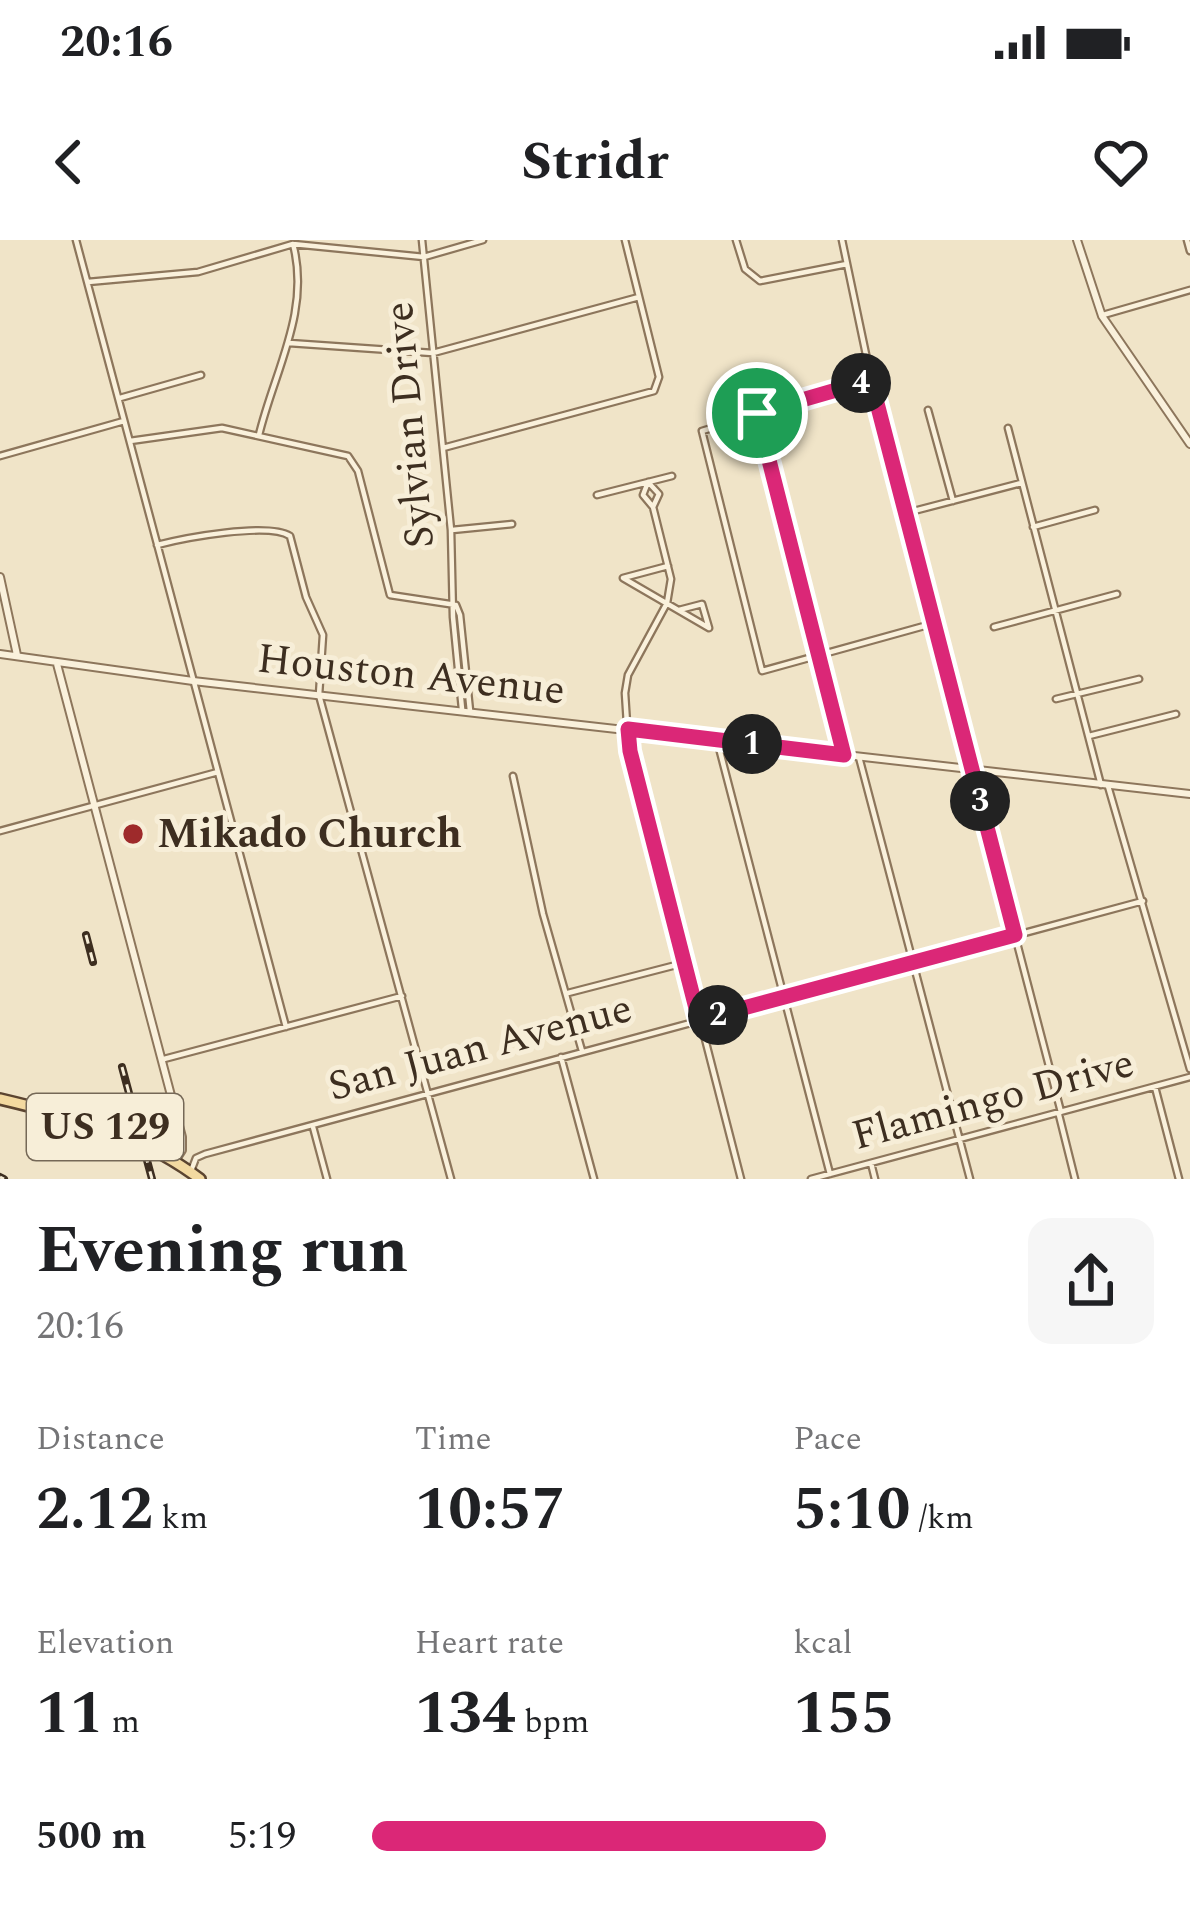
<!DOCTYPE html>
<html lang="en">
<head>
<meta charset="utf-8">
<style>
  body { margin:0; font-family:Spectral,serif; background:#f6f6f6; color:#202124; height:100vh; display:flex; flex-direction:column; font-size:45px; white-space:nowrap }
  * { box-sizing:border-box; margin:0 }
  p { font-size:39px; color:#757577 }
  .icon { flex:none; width:66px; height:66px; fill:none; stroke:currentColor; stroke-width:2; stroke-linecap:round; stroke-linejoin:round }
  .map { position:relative; height:939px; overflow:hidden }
  .details { display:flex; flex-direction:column; background:#fff; flex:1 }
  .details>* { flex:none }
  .pin { position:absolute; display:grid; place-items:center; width:102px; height:102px; color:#fff; margin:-51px; border:6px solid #fff; border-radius:50%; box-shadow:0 3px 12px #0007 }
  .km { position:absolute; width:60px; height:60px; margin:-30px; border-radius:50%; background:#222; color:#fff; font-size:33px; line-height:60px; text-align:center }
  .round { display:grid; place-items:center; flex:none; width:126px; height:126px; border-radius:24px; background:#f6f6f6 }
  .overview { display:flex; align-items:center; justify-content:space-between; height:204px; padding:0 36px }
  h1 { font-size:66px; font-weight:700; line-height:90px }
  .stats { display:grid; grid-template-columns:repeat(3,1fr); gap:18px; height:204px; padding:12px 36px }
  .stats div { display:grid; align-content:center }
  .stats b { font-size:60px; font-weight:700 }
  .stats small { font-size:33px; font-weight:400 }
  .stats p { font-size:33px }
  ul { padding:0 36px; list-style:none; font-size:39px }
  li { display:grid; grid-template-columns:192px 144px 1fr; align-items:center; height:90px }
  li i { height:30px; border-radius:15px; background:#db2777 }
  .status { display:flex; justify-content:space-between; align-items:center; height:84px; padding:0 60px; background:#fff; direction:ltr }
  .status svg { height:33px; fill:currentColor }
  header { display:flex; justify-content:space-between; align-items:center; height:156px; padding:0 36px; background:#fff; font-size:54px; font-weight:700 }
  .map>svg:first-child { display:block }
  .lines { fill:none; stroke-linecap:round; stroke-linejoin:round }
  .minor-casing { stroke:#8d765c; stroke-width:9 }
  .tertiary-casing { stroke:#8d765c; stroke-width:10 }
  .primary-casing { stroke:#5b4430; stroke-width:14 }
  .minor { stroke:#faf1dc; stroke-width:4.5 }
  .tertiary { stroke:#faf1dc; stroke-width:6 }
  .primary { stroke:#f3d9a0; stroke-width:9 }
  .rail-casing { stroke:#3d2e20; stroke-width:8 }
  .rail { stroke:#f7eed8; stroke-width:3; stroke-dasharray:9; stroke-linecap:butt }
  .route-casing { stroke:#fff; stroke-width:24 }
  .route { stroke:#db2777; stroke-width:15 }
  .poi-dot { fill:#9e2a2b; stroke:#f7eed8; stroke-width:4.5 }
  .labels { text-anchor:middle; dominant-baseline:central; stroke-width:10; stroke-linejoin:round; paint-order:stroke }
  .shield { fill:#f7eed8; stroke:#756857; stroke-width:3 }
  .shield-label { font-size:39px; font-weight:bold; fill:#3d2e20 }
  .street-label { font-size:42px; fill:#3d2e20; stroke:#f7eed8 }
  .poi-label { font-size:42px; font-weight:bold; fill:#3d2e20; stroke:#f7eed8; text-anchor:start }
</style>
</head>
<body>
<div class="status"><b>20:16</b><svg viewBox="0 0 49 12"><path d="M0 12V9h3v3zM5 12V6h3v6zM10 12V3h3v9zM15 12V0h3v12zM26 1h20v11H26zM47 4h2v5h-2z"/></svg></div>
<header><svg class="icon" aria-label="back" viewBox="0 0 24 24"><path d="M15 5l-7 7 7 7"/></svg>Stridr<svg class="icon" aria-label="heart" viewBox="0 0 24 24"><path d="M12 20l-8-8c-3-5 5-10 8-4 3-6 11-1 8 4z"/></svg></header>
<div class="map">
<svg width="1190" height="939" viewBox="0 0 1190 939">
  <rect width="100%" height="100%" fill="#f0e4c8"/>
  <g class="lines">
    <g class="minor-casing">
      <path id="minor" d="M76 0 286 787
        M422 0 451 290 453 377 462 469
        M736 0 745 29 760 41 847 24
        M842 0 876 162 1061 872
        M1187 0 1190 11
        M88 42 198 32 293 4 424 17 483 0
        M1103 75 1190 50
        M289 103 433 113 639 57
        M871 140 702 191 762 431 935 383
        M120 158 201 135
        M928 170 953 261
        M757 173 844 515
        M1008 188 1101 545
        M259 195C274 132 311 71 293 4
        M130 201 222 188 348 216 358 231 390 355 456 365
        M443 208 654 151 659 137 625 0
        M0 216 124 181
        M597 255 672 236
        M653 267 659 254 648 242 643 255 653 267 671 339 667 363 628 435 625 453 628 499 741 939
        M906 273 1021 243
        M1033 287 1095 270
        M452 290 512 284
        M157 305C184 298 268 282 290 296L306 357 323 395 319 455 451 939
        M668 326 623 338 709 388 702 364 679 370
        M456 365 460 375 470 471
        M994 387 1117 354
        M1056 459 1139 439
        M1089 496 1176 474
        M717 500 830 934
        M859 517 970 939
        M513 536 543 674 582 811
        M1108 546 1190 829
        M0 591 218 532
        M568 753 684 723
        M561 817 594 939
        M164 819 402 756
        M1155 847 1179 939
        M1059 875 1075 939
        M313 887 327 939
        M871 923 875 939
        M191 931 196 918 205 914 1143 661
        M811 939 1190 837"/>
    </g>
    <g class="tertiary-casing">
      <path id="tertiary" d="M1077 0 1102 76 1190 204
        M0 337 17 415
        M0 414 193 441 1190 554
        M57 424 182 897V910L175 921"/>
    </g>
    <g class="primary-casing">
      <path id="primary" d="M0 859C72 876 140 894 200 939"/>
    </g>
    <use href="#minor" class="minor"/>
    <use href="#tertiary" class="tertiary"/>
    <use href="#primary" class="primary"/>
    <g class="rail-casing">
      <path id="rail" d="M86 695 93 722
        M122 827 152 939
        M0 937 4 939"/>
    </g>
    <use href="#rail" class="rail"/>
  </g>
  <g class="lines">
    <g class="route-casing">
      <path id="route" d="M871 140 1015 695 699 780 630 511 628 489 844 515 757 173Z"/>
    </g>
    <use href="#route" class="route"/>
  </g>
  <circle class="poi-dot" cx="133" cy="594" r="12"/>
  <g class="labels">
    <rect class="shield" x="27" y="854" width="156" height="66" rx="9"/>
    <g class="shield-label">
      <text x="105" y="887">US 129</text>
    </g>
    <g class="street-label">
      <text transform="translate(410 185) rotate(-95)">Sylvian Drive</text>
      <text transform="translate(411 435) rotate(6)">Houston Avenue</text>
      <text transform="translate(480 808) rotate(-15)">San Juan Avenue</text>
      <text transform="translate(993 860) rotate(-15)">Flamingo Drive</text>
    </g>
    <g class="poi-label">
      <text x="157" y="594">Mikado Church</text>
    </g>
  </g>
</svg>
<div class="pin" style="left:757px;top:173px;background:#1e9e55"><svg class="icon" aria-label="arrive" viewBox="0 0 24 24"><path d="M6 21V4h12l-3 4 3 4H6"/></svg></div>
<b class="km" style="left:752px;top:504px">1</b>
<b class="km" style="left:718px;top:775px">2</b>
<b class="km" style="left:980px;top:561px">3</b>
<b class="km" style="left:861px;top:143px">4</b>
</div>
<section class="details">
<div class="overview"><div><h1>Evening run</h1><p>20:16</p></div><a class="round"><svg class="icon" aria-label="share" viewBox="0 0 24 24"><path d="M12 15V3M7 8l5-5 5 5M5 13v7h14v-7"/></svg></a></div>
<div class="stats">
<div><p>Distance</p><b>2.12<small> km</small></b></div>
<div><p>Time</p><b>10:57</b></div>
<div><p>Pace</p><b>5:10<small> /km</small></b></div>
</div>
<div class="stats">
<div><p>Elevation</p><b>11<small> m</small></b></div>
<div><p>Heart rate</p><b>134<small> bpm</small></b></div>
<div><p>kcal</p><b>155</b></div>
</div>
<ul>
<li><b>500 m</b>5:19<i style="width:58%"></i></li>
</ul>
</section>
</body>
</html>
